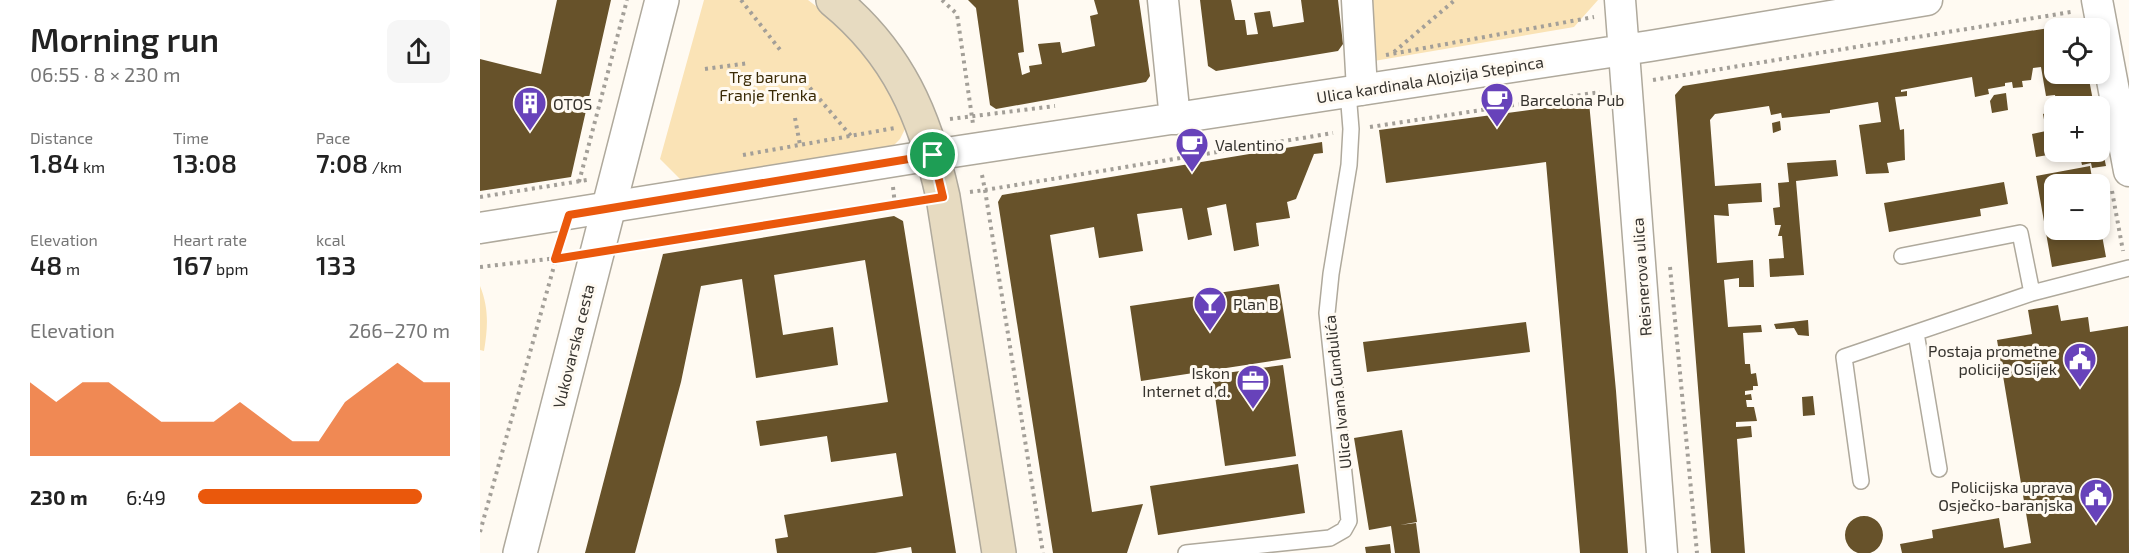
<!DOCTYPE html>
<html lang="en">
<head>
<meta charset="utf-8">
<style>
  body { margin:0; font-family:"Exo 2",sans-serif; background:#f6f6f6; color:#222; height:100vh; display:flex; flex-direction:column; font-size:22px; white-space:nowrap }
  * { box-sizing:border-box; margin:0 }
  p { font-size:20px; color:#767676 }
  .icon { flex:none; width:33px; height:33px; fill:none; stroke:currentColor; stroke-width:2; stroke-linecap:round; stroke-linejoin:round }
  .map { position:relative; flex:1; overflow:hidden }
  .drawer { display:flex; flex-direction:column; background:#fff; width:480px }
  .drawer>* { flex:none }
  .buttons { position:absolute; left:1564px; top:18px; display:grid; gap:12px }
  .buttons a { display:grid; place-items:center; width:66px; height:66px; border-radius:12px; background:#fff; box-shadow:0 3px 9px #0003; font-size:30px }
  .pin { position:absolute; display:grid; place-items:center; width:51px; height:51px; color:#fff; margin:-26px; border:3px solid #fff; border-radius:50%; box-shadow:0 2px 6px #0007 }
  .round { display:grid; place-items:center; flex:none; width:63px; height:63px; border-radius:12px; background:#f6f6f6 }
  .head { display:flex; align-items:center; justify-content:space-between; height:102px; padding:0 30px }
  h1 { font-size:33px; font-weight:600; line-height:45px }
  .figures { display:grid; grid-template-columns:repeat(3,1fr); gap:9px; height:102px; padding:6px 30px }
  .figures div { display:grid; align-content:center }
  .figures b { font-size:26px; font-weight:600 }
  .figures small { font-size:16px; font-weight:400 }
  .figures p { font-size:16px }
  .chart { height:168px; padding:12px 30px }
  .chart p { display:flex; justify-content:space-between }
  .chart svg { width:100%; height:108px; margin-top:6px; fill:#ea580c; opacity:.7 }
  ul { padding:0 30px; list-style:none; font-size:20px }
  li { display:grid; grid-template-columns:96px 72px 1fr; align-items:center; height:45px }
  li i { height:15px; border-radius:8px; background:#ea580c }
  main { display:flex; flex:1; min-height:0 }
  .map>svg:first-child { display:block }
  .green { fill:#fae3b6 }
  .building { fill:#67522a }
  .lines { fill:none; stroke-linecap:round; stroke-linejoin:round }
  .service-casing { stroke:#afa99c; stroke-width:18 }
  .minor-casing { stroke:#afa99c; stroke-width:33 }
  .tertiary-casing { stroke:#afa99c; stroke-width:36 }
  .secondary-casing { stroke:#afa99c; stroke-width:36 }
  .path { stroke:#a39f98; stroke-width:4; stroke-dasharray:3 4.5; stroke-linecap:butt }
  .service { stroke:#fff; stroke-width:15 }
  .minor { stroke:#fff; stroke-width:30 }
  .tertiary { stroke:#fff; stroke-width:33 }
  .secondary { stroke:#e7dbc1; stroke-width:33 }
  .route-casing { stroke:#fff; stroke-width:12 }
  .route { stroke:#ea580c; stroke-width:8 }
  .labels { text-anchor:middle; dominant-baseline:central; stroke-width:6; stroke-linejoin:round; paint-order:stroke }
  .park-label { font-size:16px; fill:#3a2a05; stroke:#fffaf2 }
  .street-label { font-size:16px; fill:#36332e; stroke:#fffaf2 }
  .poi-label { font-size:16px; fill:#36332e; stroke:#fffaf2; text-anchor:start }
</style>
</head>
<body>
<main>
<section class="drawer">
<div class="head"><div><h1>Morning run</h1><p>06:55 · 8 × 230 m</p></div><a class="round"><svg class="icon" aria-label="share" viewBox="0 0 24 24"><path d="M12 15V3M7 8l5-5 5 5M5 13v7h14v-7"/></svg></a></div>
<div class="figures">
<div><p>Distance</p><b>1.84<small> km</small></b></div>
<div><p>Time</p><b>13:08</b></div>
<div><p>Pace</p><b>7:08<small> /km</small></b></div>
</div>
<div class="figures">
<div><p>Elevation</p><b>48<small> m</small></b></div>
<div><p>Heart rate</p><b>167<small> bpm</small></b></div>
<div><p>kcal</p><b>133</b></div>
</div>
<div class="chart"><p><span>Elevation</span>266–270 m</p>
<svg viewBox="0 0 160 44" preserveAspectRatio="none"><path d="M0 44V14L10 22L20 14L30 14L40 22L50 30L60 30L70 30L80 22L90 30L100 38L110 38L120 22L130 14L140 6L150 14L160 14V44z"/></svg>
</div>
<ul>
<li><b>230 m</b>6:49<i style="width:89%"></i></li>
</ul>
</section>
<div class="map">
<svg width="1649" height="553" viewBox="0 0 1649 553">
  <rect width="100%" height="100%" fill="#fffaf2"/>
  <path class="green" d="M224 0H328L374 35 429 121 420 139 413 146 383 155 205 184 180 159Z
    M883 0H1118L1094 27 888 62Z
    M0 286C9 308 8 327 4 351L0 350Z"/>
  <path class="building" d="M77 0H131L91 177 0 191V59L61 74Z
    M488 0H538L544 52 538 53 542 75 550 72 549 66 562 64 558 44 580 42 582 53 615 46 610 16 618 14 614 0H659L670 76 666 82 516 109 510 105 496 8Z
    M720 0H751L755 20H765L767 35 778 34 774 13 790 11 793 27 824 22 821 0H858L863 44 858 51 736 71 728 66Z
    M1593 24 1599 28H1576V27Z
    M1575 27V74H1608L1614 106H1577L1575 95 1566 96 1561 67 1553 68 1551 80 1542 81 1543 87 1533 88 1532 82 1525 83V86L1508 89 1509 94 1495 97 1492 77 1421 90V92L1427 91V96L1415 97 1420 130 1424 129 1425 160 1407 163 1409 173 1386 174 1379 125 1401 122 1398 102 1350 110V113L1302 118 1301 113 1291 115 1289 106 1235 114 1230 120 1235 186 1281 183 1282 202 1248 204 1249 216 1234 215 1237 263 1273 260 1274 287H1259V278L1244 280 1248 327 1281 325 1282 332 1263 333 1265 364H1270L1271 374 1276 373 1278 386H1273V390L1265 391V395L1271 394 1272 400H1266L1267 407H1274L1277 421 1256 422V427L1271 426 1272 437 1257 439 1265 553H1231L1195 95 1203 86Z
    M1526 93 1528 110 1512 113 1510 101 1514 95Z
    M1109 102 1136 391 1148 553H1100L1066 162 906 183 899 130Z
    M1575 109V152L1580 153 1556 157 1552 134 1566 131 1563 114Z
    M1300 121 1301 130 1293 133 1292 123Z
    M842 142 843 153 834 154 816 199 807 202 810 218 776 223 779 246 754 251 746 204 727 208 732 235 708 240 702 208 657 214 663 251 619 258 614 227 570 235 612 512 663 504 647 553H573L518 202 522 195Z
    M1621 143 1626 166 1612 168 1611 163 1602 165 1599 152H1620Z
    M1356 160 1358 176 1316 181 1324 275 1290 277 1289 259 1304 258 1302 236H1298L1301 225H1295L1293 208 1300 207 1298 183 1309 182 1307 163Z
    M1610 166 1613 184H1575V230H1621L1626 257 1572 267 1556 176Z
    M1524 182 1528 204 1500 209 1501 216 1409 232 1404 203Z
    M414 216 423 221 476 553H432L431 547 395 553H297L295 539 308 537 304 515 423 496 416 453 351 462 347 436 280 446 276 421 408 402 385 260 294 275 303 335 353 327 358 365 276 378 262 279 221 286 201 382 155 553H105L183 254Z
    M799 284 811 358 661 381 650 306Z
    M1578 305 1581 321 1608 317 1610 332 1648 326 1649 553H1422L1420 544 1453 538 1452 530 1519 518 1524 548 1551 543 1517 340 1552 334 1548 310Z
    M1328 320 1329 336 1318 335 1314 328 1296 329 1294 324Z
    M1046 322 1050 352 887 372 883 342Z
    M803 365 816 456 745 466 732 375Z
    M1333 396 1335 415 1323 416 1322 397Z
    M922 430 937 522 920 525 936 523 940 553H915L911 526 889 530 874 438Z
    M818 464 825 513 678 535 670 486Z
    M1365 535a19 19 0 1 1 38 0a19 19 0 1 1-38 0Z
    M910 544 911 553H886L885 547Z"/>
  <g class="lines">
    <g class="service-casing">
      <path id="service" d="M1422 256 1540 233 1552 293
        M1436 333 1459 469
        M1381 481 1364 357 1552 293 1649 268
        M706 553 850 538 864 530 869 521 847 313 851 274 869 165 871 129 868 92"/>
    </g>
    <g class="minor-casing">
      <path id="minor" d="M683 0 695 119
        M877 0 882 90
        M1140 0 1182 553
        M1617 0 1649 171
        M0 228 453 155 1170 46 1447 0"/>
    </g>
    <g class="tertiary-casing">
      <path id="tertiary" d="M40 553 182 0"/>
    </g>
    <g class="secondary-casing">
      <path id="secondary" d="M353 0C418 53 445 116 463 197L519 553"/>
    </g>
    <path class="path" d="M261 0 301 51
      M462 0 477 14 493 124
      M914 52 975 0
      M906 55 1114 17
      M225 69 269 63
      M1173 80 1591 12
      M325 82 371 136
      M315 118 320 145
      M470 119 575 106
      M890 127 1120 92
      M263 155 415 128
      M502 175 505 190 853 133
      M99 182 147 0
      M413 187 415 205
      M1632 191 1643 251
      M490 192 505 190 563 553
      M0 197 107 180
      M146 247 435 201
      M0 267 86 257
      M1190 267 1217 553
      M0 532 81 241"/>
    <use href="#service" class="service"/>
    <use href="#minor" class="minor"/>
    <use href="#tertiary" class="tertiary"/>
    <use href="#secondary" class="secondary"/>
  </g>
  <g class="lines">
    <g class="route-casing">
      <path id="route" d="M453 155 463 197 75 259 89 215Z"/>
    </g>
    <use href="#route" class="route"/>
  </g>
  <defs>
    <g id="cafe-pin" transform="scale(1.725)"><path d="M0 17L-7.5 6A9.5 9.5 0 1 1 7.5 6Z" fill="#6742ba" stroke="#fffaf2"/><path d="M-5.5-4.5H6V0H3Q3 3.5 0 3.5H-2.5Q-5.5 3.5-5.5 0ZM3-3.2v2h1.7v-2ZM-6 4.5H4V6H-6Z" fill="#fff"/></g>
    <g id="building-pin" transform="scale(1.725)"><path d="M0 17L-7.5 6A9.5 9.5 0 1 1 7.5 6Z" fill="#6742ba" stroke="#fffaf2"/><path d="M-4-6H4V6H1V3H-1V6H-4ZM-2.5-4.3h1.7v1.8h-1.7ZM.8-4.3h1.7v1.8H.8ZM-2.5-1h1.7V.8h-1.7ZM.8-1h1.7V.8H.8Z" fill="#fff"/></g>
    <g id="bar-pin" transform="scale(1.725)"><path d="M0 17L-7.5 6A9.5 9.5 0 1 1 7.5 6Z" fill="#6742ba" stroke="#fffaf2"/><path d="M-6-5H6L.8 .8V4.5H3.5V6h-7V4.5H-.8V.8Z" fill="#fff"/></g>
    <g id="civic-pin" transform="scale(1.725)"><path d="M0 17L-7.5 6A9.5 9.5 0 1 1 7.5 6Z" fill="#6742ba" stroke="#fffaf2"/><path d="M-.6-6.5H3V-4.5H.6V-3L4-1V1h2V6H-6V1h2V-1L-.6-3ZM-1.2 2.5V6h2.4V2.5Z" fill="#fff"/></g>
    <g id="office-pin" transform="scale(1.725)"><path d="M0 17L-7.5 6A9.5 9.5 0 1 1 7.5 6Z" fill="#6742ba" stroke="#fffaf2"/><path d="M-6-3h4V-5.5h4V-3h4V5H-6ZM-1-4.5V-3h2v-1.5ZM-6 0V1H6V0Z" fill="#fff"/></g>
  </defs>
  <g fill-rule="evenodd">
    <use href="#cafe-pin" x="1017" y="99"/>
    <use href="#building-pin" x="50" y="103"/>
    <use href="#cafe-pin" x="712" y="144"/>
    <use href="#bar-pin" x="730" y="303"/>
    <use href="#civic-pin" x="1600" y="359"/>
    <use href="#office-pin" x="773" y="381"/>
    <use href="#civic-pin" x="1616" y="495"/>
  </g>
  <g class="labels">
    <g class="park-label">
      <text x="288" y="76">Trg baruna<tspan x="288" dy="18">Franje Trenka</tspan></text>
    </g>
    <g class="street-label">
      <text transform="translate(950 79) rotate(-9)">Ulica kardinala Alojzija Stepinca</text>
      <text transform="translate(1161 277) rotate(-94)">Reisnerova ulica</text>
      <text transform="translate(93 346) rotate(-76)">Vukovarska cesta</text>
      <text transform="translate(857 392) rotate(-96)">Ulica Ivana Gundulića</text>
    </g>
    <g class="poi-label">
      <text x="1040" y="99">Barcelona Pub</text>
      <text x="73" y="103">OTOS</text>
      <text x="735" y="144">Valentino</text>
      <text x="753" y="303">Plan B</text>
      <text x="1577" y="350" text-anchor="end">Postaja prometne<tspan x="1577" dy="18">policije Osijek</tspan></text>
      <text x="750" y="372" text-anchor="end">Iskon<tspan x="750" dy="18">Internet d.d.</tspan></text>
      <text x="1593" y="486" text-anchor="end">Policijska uprava<tspan x="1593" dy="18">Osječko-baranjska</tspan></text>
    </g>
  </g>
</svg>
<div class="buttons">
<a><svg class="icon" aria-label="locate" viewBox="0 0 24 24"><circle cx="12" cy="12" r="6"/><path d="M12 2v4M12 18v4M2 12h4M18 12h4"/></svg></a>
<a>+</a>
<a>−</a>
</div>
<div class="pin" style="left:453px;top:155px;background:#1e9e55"><svg class="icon" aria-label="arrive" viewBox="0 0 24 24"><path d="M6 21V4h12l-3 4 3 4H6"/></svg></div>
</div>
</main>
</body>
</html>
